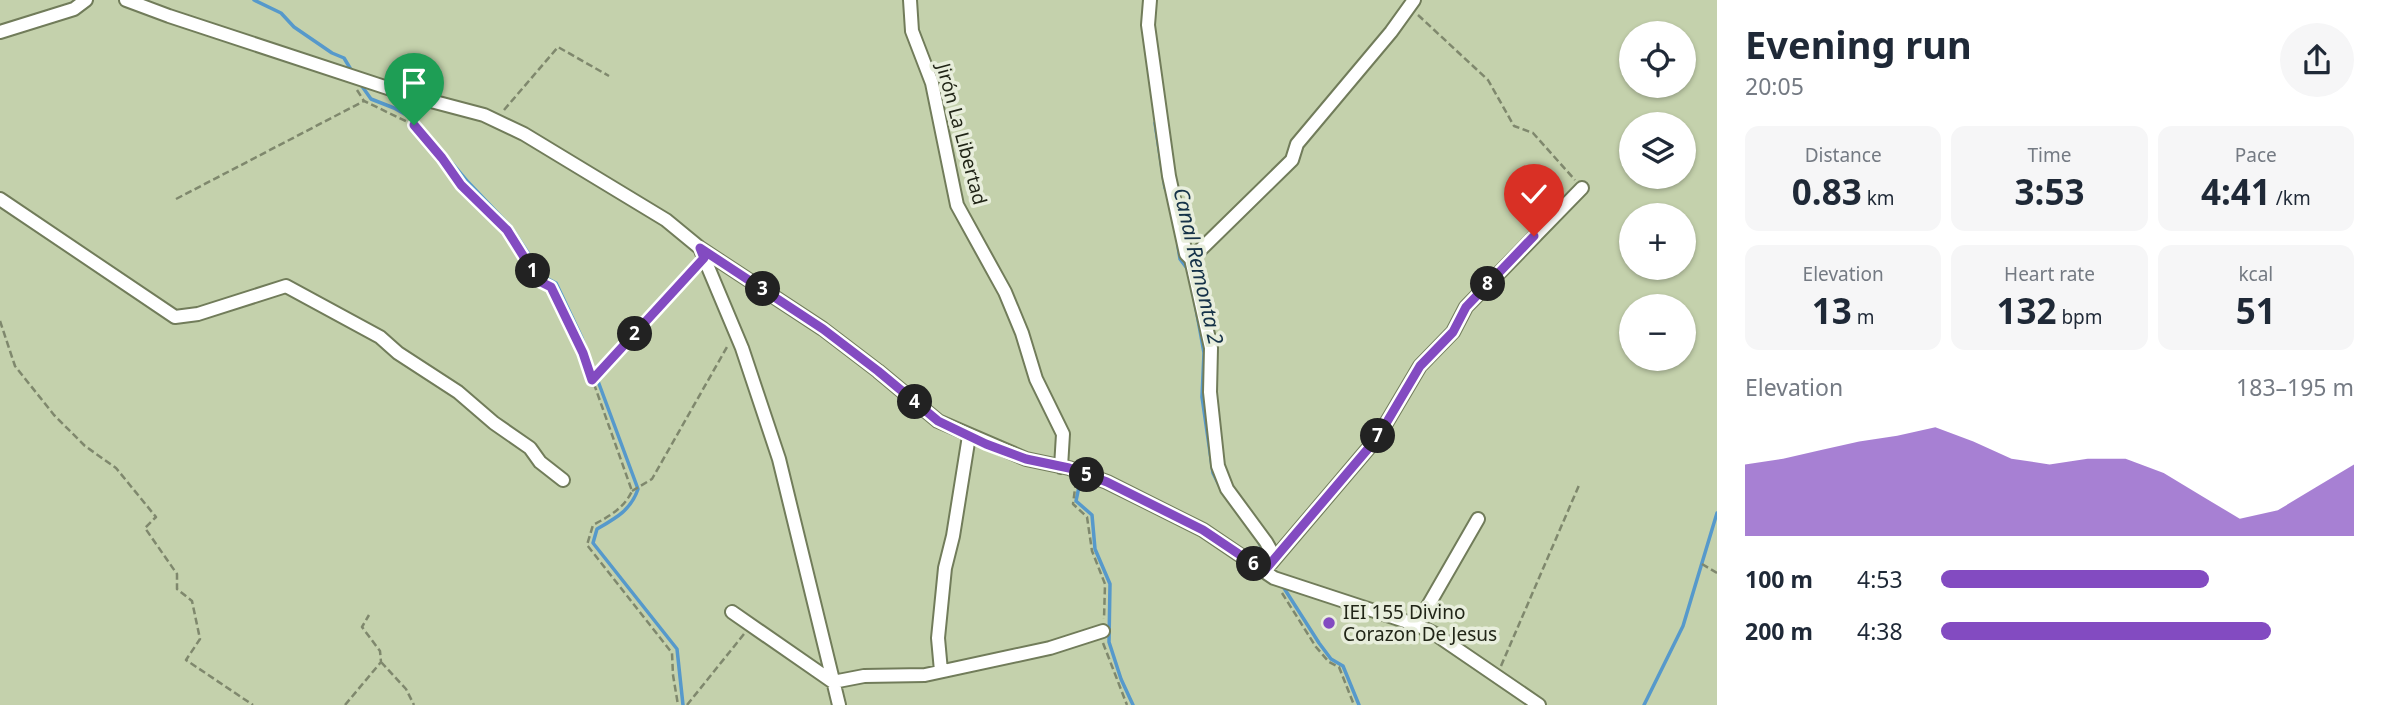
<!DOCTYPE html>
<html lang="en">
<head>
<meta charset="utf-8">
<style>
  body { margin:0; font-family:"Noto Sans",sans-serif; background:#f6f6f7; color:#1f2937; height:100vh; display:flex; flex-direction:column; font-size:26px; white-space:nowrap }
  * { box-sizing:border-box; margin:0 }
  p { font-size:23px; color:#747a83 }
  .icon { flex:none; width:38px; height:38px; fill:none; stroke:currentColor; stroke-width:2; stroke-linecap:round; stroke-linejoin:round }
  .map { position:relative; flex:1; overflow:hidden }
  .details { display:flex; flex-direction:column; background:#fff; width:665px }
  .details>* { flex:none }
  .controls { position:absolute; left:1619px; top:21px; display:grid; gap:14px }
  .controls a { display:grid; place-items:center; width:77px; height:77px; border-radius:50%; background:#fff; box-shadow:0 2px 5px #0004; font-size:35px }
  .pin { position:absolute; display:grid; place-items:center; width:60px; height:60px; color:#fff; margin:-72px -30px; border-radius:50% 50% 50% 0; rotate:-45deg; box-shadow:0 0 7px #0007 }
  .pin .icon { rotate:45deg }
  .km { position:absolute; width:35px; height:35px; margin:-18px; border-radius:50%; background:#222; color:#fff; font-size:19px; line-height:35px; text-align:center }
  .round { display:grid; place-items:center; flex:none; width:74px; height:74px; border-radius:37px; background:#f6f6f7 }
  .headline { display:flex; align-items:center; justify-content:space-between; height:119px; padding:0 28px }
  h1 { font-size:38px; font-weight:700; line-height:52px }
  .metrics { display:grid; grid-template-columns:repeat(3,1fr); gap:10px; height:119px; padding:7px 28px }
  .metrics div { display:grid; align-content:center; border-radius:14px; background:#f6f6f7; text-align:center }
  .metrics b { font-size:35px; font-weight:700 }
  .metrics small { font-size:19px; font-weight:400 }
  .metrics p { font-size:19px }
  .chart { height:196px; padding:14px 28px }
  .chart p { display:flex; justify-content:space-between }
  .chart svg { width:100%; height:126px; margin-top:7px; fill:#834bc1; opacity:.7 }
  ul { padding:0 28px; list-style:none; font-size:23px }
  li { display:grid; grid-template-columns:112px 84px 1fr; align-items:center; height:52px }
  li i { height:18px; border-radius:9px; background:#834bc1 }
  main { display:flex; flex:1; min-height:0 }
  .map>svg:first-child { display:block }
  .lines { fill:none; stroke-linecap:round; stroke-linejoin:round }
  .stream { stroke:#5699cb; stroke-width:3.5 }
  .minor-casing { stroke:#717c5a; stroke-width:16 }
  .path { stroke:#7f886d; stroke-width:2.5; stroke-dasharray:7 3.5; stroke-linecap:butt }
  .minor { stroke:#fff; stroke-width:12 }
  .route-casing { stroke:#fff; stroke-width:14 }
  .route { stroke:#834bc1; stroke-width:9 }
  .poi-dot { fill:#834bc1; stroke:#e8eedc; stroke-width:2.5 }
  .labels { text-anchor:middle; dominant-baseline:central; stroke-width:7; stroke-linejoin:round; paint-order:stroke }
  .street-label { font-size:19px; fill:#212517; stroke:#e8eedc }
  .poi-label { font-size:19px; fill:#212517; stroke:#e8eedc; text-anchor:start }
  .water-label { font-size:21px; font-style:italic; fill:#153248; stroke:#e8eedc }
</style>
</head>
<body>
<main>
<div class="map">
<svg width="1717" height="705" viewBox="0 0 1717 705">
  <rect width="100%" height="100%" fill="#c4d1ac"/>
  <g class="lines">
    <path class="stream" d="M254 0 281 13 294 27 332 53 344 58 353 73
      M359 82 371 99 394 108 417 121 468 182 511 227 544 277 556 283 582 338 638 489C631 510 616 518 597 529L593 543 677 649 683 705
      M1155 123 1165 188
      M1178 246 1180 259 1189 271
      M1195 303 1204 353 1202 397 1213 473 1220 487
      M1081 477 1076 501 1092 515 1095 549 1110 584 1109 642 1121 679 1133 705
      M1257 539 1268 560
      M1282 585 1319 643 1331 659 1343 666 1359 705
      M1644 705 1683 626 1717 513"/>
    <g class="minor-casing">
      <path id="minor" d="M126 0 169 16 412 96 484 115 524 134 666 220 700 248 823 329 878 371 938 421 1026 459 1069 468 1107 482 1203 530 1274 578 1417 625 1435 634 1539 705
        M910 0 912 31 932 83 957 205 1005 292 1022 333 1036 379 1063 434 1061 467
        M1150 0 1148 25 1169 176 1186 254 1191 259 1211 348 1210 392 1218 466 1227 489 1266 542 1275 558
        M0 32 74 9 86 0
        M0 199 175 317 198 314 286 286 380 337 398 353 458 392 494 423 530 448 540 462 563 480
        M700 248 742 348 779 459 839 705
        M1191 259 1292 160 1297 144 1391 32 1414 0
        M1271 563 1378 437 1420 366 1453 332 1466 307 1582 188
        M732 612 833 682 864 676 925 675 1050 648 1103 631
        M1417 625 1478 519
        M941 671 938 638 945 568 953 536 969 436"/>
    </g>
    <path class="path" d="M1418 15 1488 80 1514 126 1533 133 1575 180
      M357 90 364 101 414 125 442 158 461 185 507 230 539 281 551 287 583 353 632 491C624 508 610 516 593 525L587 545 672 653 673 675 678 705
      M504 110 558 47 609 76
      M176 199 364 101
      M0 321 15 366 54 415 85 446 116 468 156 517 145 528 177 574V589L192 601 200 639 186 660 253 705
      M592 380 694 269
      M1076 481 1073 504 1087 517 1092 551 1105 584 1104 619
      M632 491 652 479 727 347
      M1702 564 1717 573
      M1282 593 1316 647 1329 662 1339 667 1354 705
      M1103 643 1127 705
      M381 662 406 689 414 705
      M1501 666 1580 483
      M345 705 381 662 380 651 362 627 369 615
      M687 705 744 634"/>
    <use href="#minor" class="minor"/>
  </g>
  <g class="lines">
    <g class="route-casing">
      <path id="route" d="M414 125 442 158 461 185 507 230 539 281 551 287 583 353 592 380 704 258 700 248 823 329 878 371 938 421 986 444 1026 459 1069 468 1107 482 1203 530 1264 571 1378 437 1420 366 1453 332 1466 307 1534 236"/>
    </g>
    <use href="#route" class="route"/>
  </g>
  <circle class="poi-dot" cx="1329" cy="623" r="7"/>
  <g class="labels">
    <g class="street-label">
      <text transform="translate(962 134) rotate(75)">Jirón La Libertad</text>
    </g>
    <g class="poi-label">
      <text x="1343" y="612">IEI 155 Divino<tspan x="1343" dy="22">Corazon De Jesus</tspan></text>
    </g>
    <g class="water-label">
      <text transform="translate(1199 266) rotate(77)">Canal Remonta 2</text>
    </g>
  </g>
</svg>
<div class="controls">
<a><svg class="icon" aria-label="locate" viewBox="0 0 24 24"><circle cx="12" cy="12" r="6"/><path d="M12 2v4M12 18v4M2 12h4M18 12h4"/></svg></a>
<a><svg class="icon" aria-label="layers" viewBox="0 0 24 24"><path d="M12 4l9 5-9 5-9-5zM3 14l9 5 9-5"/></svg></a>
<a>+</a>
<a>−</a>
</div>
<div class="pin" style="left:414px;top:125px;background:#1e9e55"><svg class="icon" aria-label="arrive" viewBox="0 0 24 24"><path d="M6 21V4h12l-3 4 3 4H6"/></svg></div>
<div class="pin" style="left:1534px;top:236px;background:#d93025"><svg class="icon" aria-label="check" viewBox="0 0 24 24"><path d="M5 12l5 5 9-10"/></svg></div>
<b class="km" style="left:533px;top:271px">1</b>
<b class="km" style="left:635px;top:334px">2</b>
<b class="km" style="left:763px;top:289px">3</b>
<b class="km" style="left:915px;top:402px">4</b>
<b class="km" style="left:1087px;top:475px">5</b>
<b class="km" style="left:1254px;top:564px">6</b>
<b class="km" style="left:1378px;top:436px">7</b>
<b class="km" style="left:1488px;top:284px">8</b>
</div>
<section class="details">
<div class="headline"><div><h1>Evening run</h1><p>20:05</p></div><a class="round"><svg class="icon" aria-label="share" viewBox="0 0 24 24"><path d="M12 15V3M7 8l5-5 5 5M5 13v7h14v-7"/></svg></a></div>
<div class="metrics">
<div><p>Distance</p><b>0.83<small> km</small></b></div>
<div><p>Time</p><b>3:53</b></div>
<div><p>Pace</p><b>4:41<small> /km</small></b></div>
</div>
<div class="metrics">
<div><p>Elevation</p><b>13<small> m</small></b></div>
<div><p>Heart rate</p><b>132<small> bpm</small></b></div>
<div><p>kcal</p><b>51</b></div>
</div>
<div class="chart"><p><span>Elevation</span>183–195 m</p>
<svg viewBox="0 0 160 44" preserveAspectRatio="none"><path d="M0 44V19L10 17L20 14L30 11L40 9L50 6L60 11L70 17L80 19L90 17L100 17L110 22L120 30L130 38L140 35L150 27L160 19V44z"/></svg>
</div>
<ul>
<li><b>100 m</b>4:53<i style="width:65%"></i></li>
<li><b>200 m</b>4:38<i style="width:80%"></i></li>
</ul>
</section>
</main>
</body>
</html>
